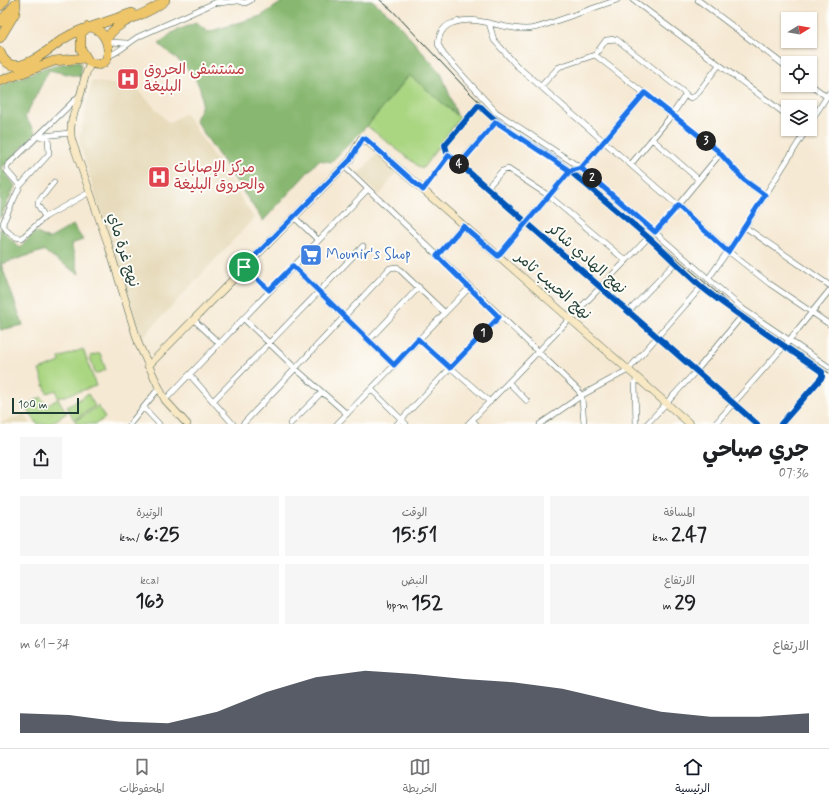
<!DOCTYPE html>
<html lang="ar">
<head>
<meta charset="utf-8">
<style>
  body { margin:0; font-family:Mynerve,"Playpen Sans Arabic",sans-serif; background:#f6f6f6; color:#202124; direction:rtl; height:100vh; display:flex; flex-direction:column; font-size:15px; white-space:nowrap }
  * { box-sizing:border-box; margin:0 }
  p { font-size:13px; color:#757577 }
  .icon { flex:none; width:22px; height:22px; fill:none; stroke:currentColor; stroke-width:2; stroke-linecap:round; stroke-linejoin:round }
  .map { position:relative; height:424px; overflow:hidden; direction:ltr }
  .panel { display:flex; flex-direction:column; background:#fff; flex:1 }
  .panel>* { flex:none }
  .needle { width:26px; rotate:79deg }
  .buttons { position:absolute; left:781px; top:12px; display:grid; gap:8px }
  .buttons a { display:grid; place-items:center; width:36px; height:36px; border-radius:0px; background:#fff; box-shadow:0 1px 3px #0004; font-size:20px }
  .scale { position:absolute; left:12px; bottom:10px; width:67px; box-sizing:border-box; padding-left:4px; border:2px solid #1f3d34; border-top:0; font-size:11px; line-height:14px; white-space:nowrap; color:#1f3d34; -webkit-text-stroke:3px #fdfcf7; paint-order:stroke }
  .pin { position:absolute; display:grid; place-items:center; width:34px; height:34px; color:#fff; margin:-17px; border:2px solid #fff; border-radius:50%; box-shadow:0 1px 4px #0007 }
  .km { position:absolute; width:20px; height:20px; margin:-10px; border-radius:50%; background:#222; color:#fff; font-size:11px; line-height:20px; text-align:center }
  .round { display:grid; place-items:center; flex:none; width:42px; height:42px; border-radius:0px; background:#f6f6f6 }
  .headline { display:flex; align-items:center; justify-content:space-between; height:68px; padding:0 20px }
  h1 { font-size:22px; font-weight:700; line-height:30px }
  .stats { display:grid; grid-template-columns:repeat(3,1fr); gap:6px; height:68px; padding:4px 20px }
  .stats div { display:grid; align-content:center; border-radius:0px; background:#f6f6f6; text-align:center }
  .stats b { font-size:20px; font-weight:700 }
  .stats small { font-size:11px; font-weight:400 }
  .stats p { font-size:11px }
  .chart { height:112px; padding:8px 20px }
  .chart p { display:flex; justify-content:space-between }
  .chart svg { width:100%; height:72px; margin-top:4px; fill:#111827; opacity:.7 }
  .menu { display:flex; justify-content:space-around; align-items:center; height:56px; border-top:1px solid #e0e0e0; background:#fff; font-size:11px; color:#757577 }
  .menu a { display:grid; justify-items:center; gap:2px }
  .menu .selected { color:#111827 }
  .map>svg:first-child { display:block }
  .built { fill:#e6daba }
  .green { fill:#aad682; stroke:#648a5b }
  .forest { fill:#87b770; stroke:#537a52 }
  .lines { fill:none; stroke-linecap:round; stroke-linejoin:round }
  .street-casing { stroke:#3f574c; stroke-width:6 }
  .secondary-casing { stroke:#3f574c; stroke-width:8 }
  .highway-casing { stroke:#3f574c; stroke-width:10 }
  .street { stroke:#fff; stroke-width:5 }
  .secondary { stroke:#f8e8c3; stroke-width:7 }
  .highway { stroke:#eec569; stroke-width:9 }
  .tram { stroke:#1f3d34; stroke-width:1 }
  .cycleway-casing { stroke:#fdfcf7; stroke-width:8 }
  .cycleway { stroke:#0057b8; stroke-width:6 }
  .route-casing { stroke:#fff; stroke-width:8 }
  .route { stroke:#1a73e8; stroke-width:5 }
  .labels { text-anchor:middle; dominant-baseline:central; stroke-width:4; stroke-linejoin:round; paint-order:stroke }
  .health-label { font-size:15px; fill:#be3a42; stroke:#fdfcf7; text-anchor:start }
  .street-label { font-size:15px; fill:#1f3d34; stroke:#fdfcf7 }
  .shop-label { font-size:15px; fill:#366cbe; stroke:#fdfcf7; text-anchor:start }
</style>
</head>
<body>
<div class="map">
<svg width="829" height="424" viewBox="0 0 829 424">
  <rect width="100%" height="100%" fill="#fdfcf7"/>
  <filter id="ink" filterUnits="userSpaceOnUse"><feTurbulence type="fractalNoise" baseFrequency=".025" numOctaves="2"/><feDisplacementMap in="SourceGraphic" scale="8" xChannelSelector="R" yChannelSelector="G"/><feConvolveMatrix kernelMatrix="1 2 1 2 8 2 1 2 1" color-interpolation-filters="sRGB"/></filter>
  <filter id="wash" filterUnits="userSpaceOnUse"><feTurbulence type="fractalNoise" baseFrequency=".012" numOctaves="4" result="noise"/><feDisplacementMap in="SourceGraphic" scale="16" xChannelSelector="R" yChannelSelector="G"/><feGaussianBlur stdDeviation="0.9" result="paint"/><feColorMatrix in="noise" values="0 0 0 0 0 0 0 0 0 0 0 0 0 0 0 0 0 1.4 0 .05"/><feComposite in="paint" operator="in"/></filter>
  <g filter="url(#wash)">
    <rect width="100%" height="100%" fill="#f6e9d4"/>
    <path class="built" d="M92 81 126 86 130 81 169 123 185 113 254 218 143 337 117 266 80 144V136Z
      M378 153 397 171 380 195 358 174Z
      M25 414 31 424H0V423Z"/>
    <path class="green" d="M410 75 460 118 422 169 367 126Z
      M83 349 96 386 58 398 56 390 47 393 39 370 60 362 59 358Z
      M100 353 106 370 95 374 90 356Z
      M88 394 95 406 74 420 67 407Z
      M41 397 46 406 58 399 67 413 50 424H37L26 406Z
      M98 406 105 418 95 424H76L75 421Z"/>
    <path class="forest" d="M285 0H372L393 18 442 75 457 115 409 75 367 126 331 162 319 160 263 221 195 120C197 114 202 108 202 102 203 76 177 60 159 44L173 32 196 23 208 32 261 16Z
      M79 61 81 65V77L49 70 25 117 36 133 2 168 15 186 0 219V86L47 67Z
      M73 225 83 240 71 244 79 274 43 251 1 264 23 325 0 330V228L20 248 35 232 49 239Z"/>
  </g>
  <g filter="url(#ink)">
    <g class="lines">
      <g class="street-casing">
        <path id="street" d="M236 0 245 3 251 0
          M617 0C599 6 580 13 562 19 550 23 538 29 526 29 502 30 476 14 453 23 443 26 439 34 438 44L444 55 496 112 581 168 743 309 829 367
          M633 0 788 116
          M698 0 788 68
          M218 3 238 1
          M489 23 494 40 516 65 678 206 728 251 770 284 829 324
          M107 42 127 43
          M595 55 606 40 616 39 686 94 672 115 631 164
          M108 56C119 53 130 41 140 36L221 0
          M810 84 827 97
          M541 86 559 67 595 55 717 150 744 180 765 195
          M686 96 691 98 696 95 719 65
          M810 123 829 93
          M48 136 49 154 20 186 3 223C4 230 14 239 22 238L45 217 90 192
          M35 137 70 133
          M652 139 698 179
          M459 164 496 122
          M344 166 578 390 582 398 584 424
          M20 186 7 171V166L78 97
          M487 188 502 171 508 169 549 196 626 261
          M423 190 449 155
          M45 217 38 205V202L54 182
          M294 217 318 240
          M745 227 829 285
          M655 233 720 154
          M437 256 463 226
          M498 256 570 171 581 168 645 93
          M293 266 394 365
          M244 267 269 290
          M708 279 745 227 807 129
          M628 312 676 262
          M243 318 296 369 347 414
          M193 319 219 343
          M418 339 490 402
          M369 340 419 287
          M190 375 233 424
          M509 383 527 401
          M371 389 406 424
          M165 400 368 189
          M213 401 363 246
          M144 408 159 424
          M472 420 476 424
          M130 424 159 388
          M243 424 390 268 397 267 400 270 444 312
          M290 424 322 392
          M337 424 470 287
          M397 424 499 317
          M468 424 648 238
          M540 424 584 394 628 370 702 286
          M636 424 635 383 637 378
          M647 424 697 370 741 317
          M715 424 786 344 829 291
          M757 424 447 153 445 145 478 106 481 107C507 134 542 148 571 172 597 194 624 216 650 239 668 255 685 273 703 288 741 318 782 344 822 372V377L781 424"/>
      </g>
      <g class="secondary-casing">
        <path id="secondary" d="M91 63C84 73 84 84 80 96 75 111 68 124 72 141L108 244 139 345 165 400 187 424
          M148 366 350 160 361 139H365L690 424"/>
      </g>
      <g class="highway-casing">
        <path id="highway" d="M0 6 5 0
          M0 22 14 6
          M88 27C113 27 116 76 89 62L81 49V33Z
          M91 27 132 13
          M0 38 15 13 16 3
          M106 40C118 17 148 17 165 0
          M0 52C12 84 47 50 62 40 69 35 76 32 84 29
          M0 81 54 61 85 58"/>
      </g>
      <use href="#street" class="street"/>
      <use href="#secondary" class="secondary"/>
      <use href="#highway" class="highway"/>
      <path class="tram" d="M380 0 392 10 470 93 498 120 516 134 578 173 745 317 829 373"/>
      <g class="cycleway-casing">
        <path id="cycleway" d="M757 424 447 153 445 145 478 106 481 107C507 134 542 148 571 172 597 194 624 216 650 239 668 255 685 273 703 288 741 318 782 344 822 372V377L781 424"/>
      </g>
      <use href="#cycleway" class="cycleway"/>
    </g>
  </g>
  <g class="lines" filter="url(#ink)">
    <g class="route-casing">
      <path id="route" d="M244 267 269 290 293 266 394 365 418 339 450 368 499 317 437 256 463 226 498 256 570 171 581 168 655 232 678 206 728 252 765 195 744 180 717 150 645 93 581 168 570 171 496 122 460 164 449 155 423 190 366 139 363 138 350 160 244 267"/>
    </g>
    <use href="#route" class="route"/>
  </g>
  <defs>
    <g id="hospital-square" transform="scale(1.15)"><rect x="-9" y="-9" width="18" height="18" rx="4" fill="#e0444e" stroke="#fdfcf7"/><path d="M-5-5h3v3.5h4V-5h3V5h-3V1.5h-4V5h-3Z" fill="#fff"/></g>
    <g id="supermarket-square" transform="scale(1.15)"><rect x="-9" y="-9" width="18" height="18" rx="4" fill="#3f7fe0" stroke="#fdfcf7"/><path d="M-6-5.5h2.5l.6 2H6L4.5 2H-2.5L-4.4-4H-6ZM-1.5 3.2a1.3 1.3 0 1 0 .1 0ZM3 3.2a1.3 1.3 0 1 0 .1 0Z" fill="#fff"/></g>
  </defs>
  <g fill-rule="evenodd">
    <use href="#hospital-square" x="128" y="79"/>
    <use href="#hospital-square" x="159" y="177"/>
    <use href="#supermarket-square" x="311" y="255"/>
  </g>
  <g class="labels">
    <g class="health-label">
      <text x="144" y="70">مشتشفى الحروق<tspan x="144" dy="17">البليغة</tspan></text>
      <text x="174" y="168">مركز الإصابات<tspan x="174" dy="17">والحروق البليغة</tspan></text>
    </g>
    <g class="street-label">
      <text transform="translate(123 250) rotate(73)">نهج غرة ماي</text>
      <text transform="translate(587 259) rotate(41)">نهج الهادي شاكر</text>
      <text transform="translate(553 286) rotate(41)">نهج الحبيب ثامر</text>
    </g>
    <g class="shop-label">
      <text x="326" y="255">Mounir's Shop</text>
    </g>
  </g>
</svg>
<div class="buttons">
<a><svg class="needle" viewBox="-14 -14 28 28"><path d="M0-13l5 13h-10z" fill="#e53935"/><path d="M0 13l5-13h-10z" fill="#757577"/></svg></a>
<a><svg class="icon" aria-label="locate" viewBox="0 0 24 24"><circle cx="12" cy="12" r="6"/><path d="M12 2v4M12 18v4M2 12h4M18 12h4"/></svg></a>
<a><svg class="icon" aria-label="layers" viewBox="0 0 24 24"><path d="M12 4l9 5-9 5-9-5zM3 14l9 5 9-5"/></svg></a>
</div>
<div class="scale">100 m</div>
<div class="pin" style="left:244px;top:267px;background:#1e9e55"><svg class="icon" aria-label="arrive" viewBox="0 0 24 24"><path d="M6 21V4h12l-3 4 3 4H6"/></svg></div>
<b class="km" style="left:483px;top:333px">1</b>
<b class="km" style="left:592px;top:178px">2</b>
<b class="km" style="left:706px;top:141px">3</b>
<b class="km" style="left:459px;top:164px">4</b>
</div>
<section class="panel">
<div class="headline"><div><h1>جري صباحي</h1><p>07:36</p></div><a class="round"><svg class="icon" aria-label="share" viewBox="0 0 24 24"><path d="M12 15V3M7 8l5-5 5 5M5 13v7h14v-7"/></svg></a></div>
<div class="stats">
<div><p>المسافة</p><b>2.47<small> km</small></b></div>
<div><p>الوقت</p><b>15:51</b></div>
<div><p>الوتيرة</p><b>6:25<small> /km</small></b></div>
</div>
<div class="stats">
<div><p>الارتفاع</p><b>29<small> m</small></b></div>
<div><p>النبض</p><b>152<small> bpm</small></b></div>
<div><p>kcal</p><b>163</b></div>
</div>
<div class="chart"><p><span>الارتفاع</span>34–61 m</p>
<svg viewBox="0 0 160 44" preserveAspectRatio="none"><path d="M0 44V32L10 33L20 37L30 38L40 31L50 19L60 10L70 6L80 8L90 11L100 13L110 17L120 24L130 31L140 34L150 34L160 32V44z"/></svg>
</div>
</section>
<nav class="menu">
<a class="selected"><svg class="icon" aria-label="home" viewBox="0 0 24 24"><path d="M3 11l9-7 9 7M6 9v11h12V9"/></svg>الرئيسية</a>
<a><svg class="icon" aria-label="map" viewBox="0 0 24 24"><path d="M3 6l6-2 6 2 6-2v14l-6 2-6-2-6 2zM9 4v14M15 6v14"/></svg>الخريطة</a>
<a><svg class="icon" aria-label="saved" viewBox="0 0 24 24"><path d="M7 4h10v16l-5-4-5 4z"/></svg>المحفوظات</a>
</nav>
</body>
</html>
